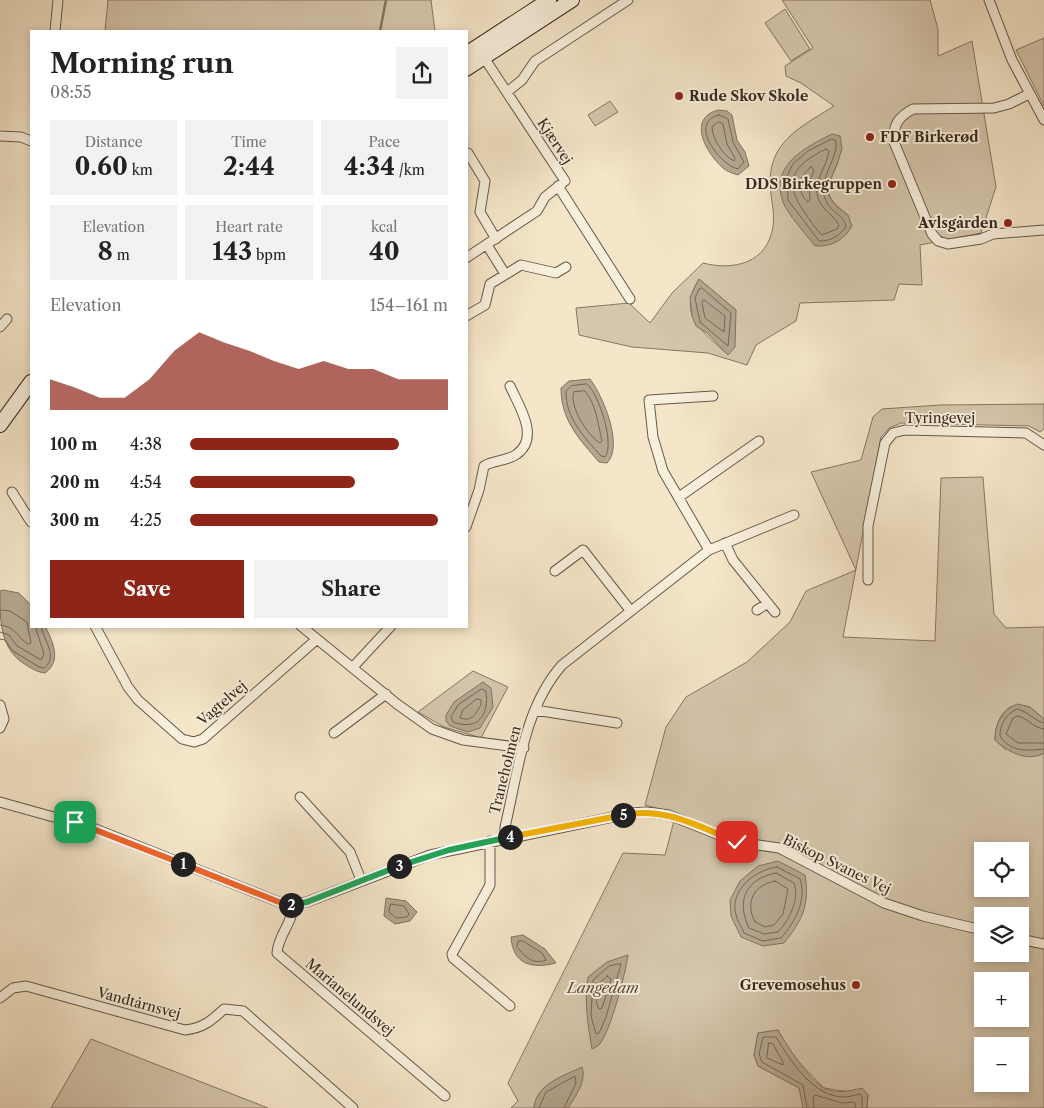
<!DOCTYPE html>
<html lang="en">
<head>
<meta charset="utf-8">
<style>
  body { margin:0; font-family:"Libre Caslon Text",serif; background:#f2f2f2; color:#222; height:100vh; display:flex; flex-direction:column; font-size:19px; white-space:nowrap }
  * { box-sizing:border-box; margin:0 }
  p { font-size:16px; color:#767676 }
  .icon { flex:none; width:28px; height:28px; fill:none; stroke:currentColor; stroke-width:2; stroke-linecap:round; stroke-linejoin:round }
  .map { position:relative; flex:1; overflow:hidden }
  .panel { position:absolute; left:30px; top:30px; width:438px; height:598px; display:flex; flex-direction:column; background:#fff; border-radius:0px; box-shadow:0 2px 8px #0003 }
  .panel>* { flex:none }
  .controls { position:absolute; left:974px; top:842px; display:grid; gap:10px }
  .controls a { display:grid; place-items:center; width:55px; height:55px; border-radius:0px; background:#fff; box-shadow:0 2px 8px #0003; font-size:25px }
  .pin { position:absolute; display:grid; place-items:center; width:42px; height:42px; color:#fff; margin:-21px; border-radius:10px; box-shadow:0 2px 8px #0006 }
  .km { position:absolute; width:25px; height:25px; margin:-12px; border-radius:50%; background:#222; color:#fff; font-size:14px; line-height:25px; text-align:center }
  .round { display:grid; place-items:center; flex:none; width:52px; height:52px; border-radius:0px; background:#f2f2f2 }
  .summary { display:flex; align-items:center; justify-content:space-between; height:85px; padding:0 20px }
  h1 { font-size:28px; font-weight:700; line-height:38px }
  .figures { display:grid; grid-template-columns:repeat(3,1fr); gap:8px; height:85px; padding:5px 20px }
  .figures div { display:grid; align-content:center; border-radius:0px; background:#f2f2f2; text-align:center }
  .figures b { font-size:25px; font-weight:700 }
  .figures small { font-size:14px; font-weight:400 }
  .figures p { font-size:14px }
  .chart { height:140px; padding:10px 20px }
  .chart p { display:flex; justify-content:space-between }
  .chart svg { width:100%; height:90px; margin-top:5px; fill:#8f2418; opacity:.7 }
  .action { display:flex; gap:10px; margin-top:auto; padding:10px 20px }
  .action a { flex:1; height:58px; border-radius:0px; background:#8f2418; color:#fff; font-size:20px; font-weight:700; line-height:58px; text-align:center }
  .action a+a { background:#f2f2f2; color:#222 }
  ul { padding:0 20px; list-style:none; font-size:16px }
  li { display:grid; grid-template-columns:80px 60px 1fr; align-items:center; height:38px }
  li i { height:12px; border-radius:6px; background:#8f2418 }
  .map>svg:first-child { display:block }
  .green { fill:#d5c6ac; stroke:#867764; fill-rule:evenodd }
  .water { fill:#b4a58e; stroke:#827360 }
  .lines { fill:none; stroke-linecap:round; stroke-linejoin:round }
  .shore { stroke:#766655; stroke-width:1 }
  .stream { stroke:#827360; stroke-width:2.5 }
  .street-casing { stroke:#665847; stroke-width:11 }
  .secondary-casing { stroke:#37281c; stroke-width:16 }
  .street { stroke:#f8efdc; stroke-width:9 }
  .secondary { stroke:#f8efdc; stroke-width:14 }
  .split-1-casing { stroke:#fff; stroke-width:10 }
  .split-2-casing { stroke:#fff; stroke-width:10 }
  .split-3-casing { stroke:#fff; stroke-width:10 }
  .split-4-casing { stroke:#fff; stroke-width:10 }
  .split-5-casing { stroke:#fff; stroke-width:10 }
  .split-6-casing { stroke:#fff; stroke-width:10 }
  .split-1 { stroke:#f0652b; stroke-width:6 }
  .split-2 { stroke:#f0652b; stroke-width:6 }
  .split-3 { stroke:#22a559; stroke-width:6 }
  .split-4 { stroke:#22a559; stroke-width:6 }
  .split-5 { stroke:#f5b400; stroke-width:6 }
  .split-6 { stroke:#f5b400; stroke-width:6 }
  .poi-dot { fill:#8f2418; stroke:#f8efdc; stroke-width:2 }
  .labels { text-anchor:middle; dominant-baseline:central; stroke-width:4; stroke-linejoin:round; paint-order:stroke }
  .poi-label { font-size:14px; font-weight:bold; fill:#37281c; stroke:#f8efdc; text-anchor:end }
  .street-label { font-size:14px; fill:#37281c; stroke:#f8efdc }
  .water-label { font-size:15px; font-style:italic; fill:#5c4e3e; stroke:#f8efdc }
</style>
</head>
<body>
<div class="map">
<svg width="1044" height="1108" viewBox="0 0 1044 1108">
  <rect width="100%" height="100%" fill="#f5e6c9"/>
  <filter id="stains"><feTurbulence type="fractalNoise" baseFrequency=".004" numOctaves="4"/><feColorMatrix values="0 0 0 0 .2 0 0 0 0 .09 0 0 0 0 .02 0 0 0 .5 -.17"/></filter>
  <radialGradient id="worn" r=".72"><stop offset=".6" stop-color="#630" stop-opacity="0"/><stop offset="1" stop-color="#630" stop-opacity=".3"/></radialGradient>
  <path class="green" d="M108 0H431L435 31H105Z
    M782 0H930L938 29V56L972 41 996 187 981 233 920 245 922 285 899 284 894 300 800 303 796 321 756 345 747 365 708 353 632 347 579 335 576 308 629 303 650 323 672 293 703 263C734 271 768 263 773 226 776 204 765 188 773 162 782 134 811 121 834 106L801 83 786 76 785 66 813 48ZM838 162C826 190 822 195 848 215L783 174ZM699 279 736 310 728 355C703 331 676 316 699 279Z
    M785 9 810 49 791 61 765 23Z
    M1044 38V106L1016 50Z
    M610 101 618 112 595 126 588 115Z
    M1044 404V429L1040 432 1029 426 901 423 889 428 881 437 843 637 935 641 941 478 983 477 994 614 1006 628 1044 627V719C1039 715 1034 709 1028 707 1006 698 995 721 995 740L1005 749 1040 755 1044 753V1108H867L868 1095 824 1088 792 1055 778 1030 758 1033 754 1055 758 1066 800 1088 803 1108H568L581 1085 535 1103 534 1108H511L518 1101 508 1083 623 853 665 855 676 813 645 805 666 727 686 697 747 662 790 622 806 591 856 570 811 472 861 460 873 417 882 409 940 405ZM982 851H1020V889H982ZM982 916H1020V954H982ZM982 981H1020V1019H982ZM982 1046H1020V1084H982Z
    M473 671 508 687 481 738 444 727 418 712Z
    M91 1039 268 1108H51Z"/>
  <path class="water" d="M718 110 727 111 732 115 737 140 745 152 749 166 738 175C733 173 727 172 723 168 707 154 686 119 718 110Z
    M832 134 840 136 842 148 838 162 827 188 829 196 835 205 848 215 852 226C844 240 832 247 815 246 806 234 788 215 783 202 769 165 806 147 832 134Z
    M699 279 736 310 735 347 728 355 707 333 696 326 692 316 690 297Z
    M590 379C603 396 624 446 607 463L599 462C579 439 561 420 561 388L569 381Z
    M3 590 19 593 31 605V626H45C53 642 62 661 45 673 35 672 28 666 20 661 0 644 0 621 0 591Z
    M483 682 491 688 493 707 480 728 468 732 450 726 446 721V715L454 702Z
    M1017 704 1030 707 1044 719V753C1027 763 1007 751 995 740 995 723 1002 711 1017 704Z
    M778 861 805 875C810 905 802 921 784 943L763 946 741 937 731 916 730 900 740 881 758 866Z
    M386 898 406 901 417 912 410 921 395 924 384 916Z
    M523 935 545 949 556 963C532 969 513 965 511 937Z
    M628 955C626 972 610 1033 599 1045 598 1046 592 1049 592 1049 588 1025 584 1002 588 977L607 962Z
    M778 1030C787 1046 809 1079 824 1088 836 1094 850 1091 862 1088L868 1095 867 1108H803L799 1088 758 1066 754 1055 758 1033Z
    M582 1067C587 1081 575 1097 568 1108H534C536 1084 563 1076 582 1067Z"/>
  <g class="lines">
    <path class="shore" d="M719 115 728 119 733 142 744 162 738 169C720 165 687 122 719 115Z
      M719 122 723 124 727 144 735 158 734 161C723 156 712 138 712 127Z
      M832 139 836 141V148C832 168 813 189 831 208 837 215 843 216 846 226 841 235 830 242 819 241L788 200 787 176 793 164 808 151Z
      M826 149 829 151C826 170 809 186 821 204 826 212 835 217 839 225L837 229 822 235C815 229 810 220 805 213 782 181 793 165 826 149Z
      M811 167 814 170 809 184 810 200 808 202C796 192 799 176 811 167Z
      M702 288 731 313 728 346 700 322 695 298 699 289Z
      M704 300 725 316 724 332 705 318 702 303Z
      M587 384C599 394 615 444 605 457L601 456C584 437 565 417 566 391L571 386Z
      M585 391C596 404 598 424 602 441L600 443C589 437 568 406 574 392Z
      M0 610 10 611 27 622 31 643 28 644C17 637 15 626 0 625
      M0 632 9 635 17 646 41 660 44 654 35 626
      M0 639 5 640 13 651 39 667 44 668C59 657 43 639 41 626
      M482 689 486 691C489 715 479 731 453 722L451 717 458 705Z
      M477 699 481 700V705C475 714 473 722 460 718L463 710Z
      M1044 723C1034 721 1028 711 1017 709 1006 714 1000 724 1000 736 1010 752 1027 751 1044 749
      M1044 729C1033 728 1028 718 1018 716L1013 718 1006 734 1018 743H1044
      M777 867 800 879C807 900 795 922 781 938L763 941 744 933C742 927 737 921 736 915 729 890 755 870 777 867Z
      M776 873 794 883C800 900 789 920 778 932L764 934 749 928C736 901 745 879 776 873Z
      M775 881 788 889 783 914 774 925 765 927 755 922C745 903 753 885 775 881Z
      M391 904 404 906 409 914 407 917 396 918 389 912Z
      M519 941H523L542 953 546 960C533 965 525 957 517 947Z
      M621 964 606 1017 599 1033 596 1034 591 1016 593 980 609 966Z
      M607 976 611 979 602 1008 599 1009C593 998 597 984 607 976Z
      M769 1043 773 1044 783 1062V1065L767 1058Z
      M539 1108 546 1092 575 1076 576 1083 564 1108
      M807 1108 803 1085 762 1062 759 1054 763 1037H776C790 1060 813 1097 844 1097 849 1097 855 1095 860 1094L862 1097V1108
      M814 1108 813 1098 815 1095 842 1103 854 1102 856 1108"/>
    <path class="stream" d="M380 31 386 0"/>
    <g class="street-casing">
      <path id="street" d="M989 0 1012 60 1044 120
        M55 31 58 0
        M507 92 522 80 535 61 628 0
        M1029 94 1009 104 994 108 913 109C898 117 893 125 894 142L932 234 938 241 948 244 981 239 993 234 1044 230
        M0 136 21 137 31 141
        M468 153 485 181 480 212 496 239
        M558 186 630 299
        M487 245 505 274
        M466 258 537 211 545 197 565 181 481 53
        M466 316 485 305 490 284 521 265 556 273 566 267
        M0 327 7 319
        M12 492 31 522
        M679 497 759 441
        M466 527 479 490 484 466C494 460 508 461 517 454 540 437 519 406 510 386
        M725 543 733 560 775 612
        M709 550 663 471 653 437 649 400 713 396
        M555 571 583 550 630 610
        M868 580V526L885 443 893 433 905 430 1026 433 1044 445
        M757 610 768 603
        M95 626 128 687 138 700 182 739 194 742 203 739 317 639
        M301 626 397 704 432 729 463 740 524 748
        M353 667 391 626
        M0 705 4 719 0 728
        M535 710 617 723
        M334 733 386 694
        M300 797 350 852 361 880
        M0 802 93 828 284 904 307 902 430 855 632 813 646 812 669 815 737 842 779 848 884 903 923 916 982 930
        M505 838V827C518 772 524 708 562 665L709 550 794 515
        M490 841V885L452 954 453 958 510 1006
        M293 905C293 923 278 935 277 953L445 1096
        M1020 939 1044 944
        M0 998 13 988 26 986 185 1030C203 1028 211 1021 224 1009L243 1011 353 1108"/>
    </g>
    <g class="secondary-casing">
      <path id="secondary" d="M466 54 549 0
        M466 69 572 0
        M0 425 31 382"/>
    </g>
    <use href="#street" class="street"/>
    <use href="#secondary" class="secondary"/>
  </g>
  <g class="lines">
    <g class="split-1-casing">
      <path id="split-1" d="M75 822 183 864"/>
    </g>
    <g class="split-2-casing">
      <path id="split-2" d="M183 864 284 904 291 905"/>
    </g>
    <g class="split-3-casing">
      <path id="split-3" d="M291 905 307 902 399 866"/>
    </g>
    <g class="split-4-casing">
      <path id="split-4" d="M399 866 449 850 510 837"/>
    </g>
    <g class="split-5-casing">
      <path id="split-5" d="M510 837 623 815"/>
    </g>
    <g class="split-6-casing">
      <path id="split-6" d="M623 815C664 806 700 827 737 842"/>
    </g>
    <use href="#split-1" class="split-1"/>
    <use href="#split-2" class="split-2"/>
    <use href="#split-3" class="split-3"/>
    <use href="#split-4" class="split-4"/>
    <use href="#split-5" class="split-5"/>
    <use href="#split-6" class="split-6"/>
  </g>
  <g class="poi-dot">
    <circle cx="679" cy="96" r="5"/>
    <circle cx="870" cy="137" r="5"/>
    <circle cx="892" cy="184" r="5"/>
    <circle cx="1008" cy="223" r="5"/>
    <circle cx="856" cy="985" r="5"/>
  </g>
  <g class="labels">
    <g class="poi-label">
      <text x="689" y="96" text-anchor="start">Rude Skov Skole</text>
      <text x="880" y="137" text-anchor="start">FDF Birkerød</text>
      <text x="882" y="184">DDS Birkegruppen</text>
      <text x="998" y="223">Avlsgården</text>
      <text x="846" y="985">Grevemosehus</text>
    </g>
    <g class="street-label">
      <text transform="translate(555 141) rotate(57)">Kjærvej</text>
      <text x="940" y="418">Tyringevej</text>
      <text transform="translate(222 703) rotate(-41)">Vagtelvej</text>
      <text transform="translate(505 770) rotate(-76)">Traneholmen</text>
      <text transform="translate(837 864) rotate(26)">Biskop Svanes Vej</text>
      <text transform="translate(350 997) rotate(40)">Marianelundsvej</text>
      <text transform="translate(139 1003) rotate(15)">Vandtårnsvej</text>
    </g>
    <g class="water-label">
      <text x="603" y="987">Langedam</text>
    </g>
  </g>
  <rect width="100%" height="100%" filter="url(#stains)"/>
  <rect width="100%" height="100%" fill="url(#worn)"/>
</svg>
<div class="controls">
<a><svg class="icon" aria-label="locate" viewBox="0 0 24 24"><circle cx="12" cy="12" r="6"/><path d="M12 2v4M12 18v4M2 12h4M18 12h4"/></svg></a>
<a><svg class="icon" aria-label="layers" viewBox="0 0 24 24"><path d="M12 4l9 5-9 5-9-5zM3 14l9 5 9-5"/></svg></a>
<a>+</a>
<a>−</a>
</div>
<div class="pin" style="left:75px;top:822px;background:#1e9e55"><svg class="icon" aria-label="arrive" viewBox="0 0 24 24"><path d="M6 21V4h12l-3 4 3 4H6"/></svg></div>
<div class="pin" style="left:737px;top:842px;background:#d93025"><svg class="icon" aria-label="check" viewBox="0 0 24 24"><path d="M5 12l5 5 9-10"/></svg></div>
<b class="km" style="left:183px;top:864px">1</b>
<b class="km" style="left:291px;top:905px">2</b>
<b class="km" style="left:399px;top:866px">3</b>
<b class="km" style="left:510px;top:837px">4</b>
<b class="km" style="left:623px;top:815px">5</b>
<section class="panel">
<div class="summary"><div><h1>Morning run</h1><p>08:55</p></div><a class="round"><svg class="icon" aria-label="share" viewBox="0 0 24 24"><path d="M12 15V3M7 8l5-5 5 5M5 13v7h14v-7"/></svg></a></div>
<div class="figures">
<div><p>Distance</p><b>0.60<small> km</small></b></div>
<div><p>Time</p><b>2:44</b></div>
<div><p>Pace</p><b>4:34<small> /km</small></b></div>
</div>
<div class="figures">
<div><p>Elevation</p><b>8<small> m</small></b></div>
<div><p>Heart rate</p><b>143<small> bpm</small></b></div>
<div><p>kcal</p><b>40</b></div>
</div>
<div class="chart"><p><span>Elevation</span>154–161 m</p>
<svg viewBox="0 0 160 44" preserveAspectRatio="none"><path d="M0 44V29L10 33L20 38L30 38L40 29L50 15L60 6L70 11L80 15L90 20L100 24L110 20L120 24L130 24L140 29L150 29L160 29V44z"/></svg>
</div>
<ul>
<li><b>100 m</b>4:38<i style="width:81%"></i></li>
<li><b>200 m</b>4:54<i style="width:64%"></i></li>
<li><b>300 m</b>4:25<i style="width:96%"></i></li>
</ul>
<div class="action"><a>Save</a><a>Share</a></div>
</section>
</div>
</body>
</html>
